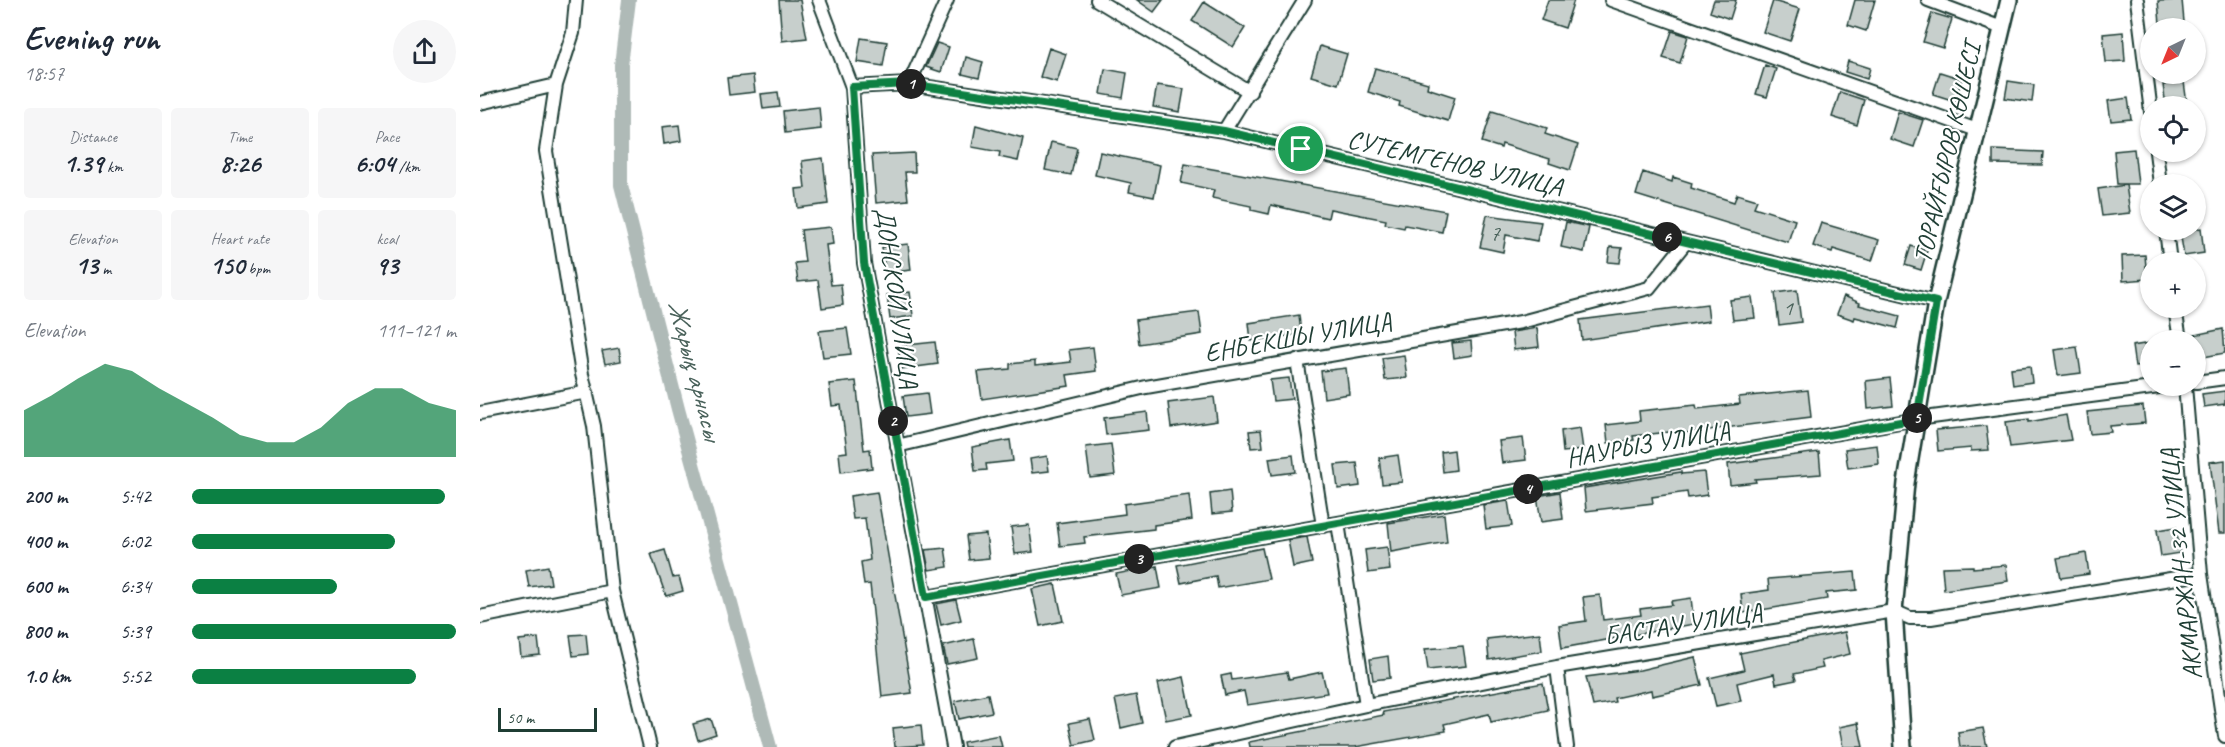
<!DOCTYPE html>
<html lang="en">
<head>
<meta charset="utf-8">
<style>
  body { margin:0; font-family:Caveat,sans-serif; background:#f6f6f7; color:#1f2937; height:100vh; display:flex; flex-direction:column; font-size:22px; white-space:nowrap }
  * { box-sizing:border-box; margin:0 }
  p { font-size:20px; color:#747a83 }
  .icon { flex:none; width:33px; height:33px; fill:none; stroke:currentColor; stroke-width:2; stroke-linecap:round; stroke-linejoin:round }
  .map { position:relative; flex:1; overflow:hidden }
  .details { display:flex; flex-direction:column; background:#fff; width:480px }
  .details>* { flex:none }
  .needle { width:39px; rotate:223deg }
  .controls { position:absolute; left:1660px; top:18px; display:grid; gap:12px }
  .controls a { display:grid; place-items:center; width:66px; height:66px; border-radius:50%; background:#fff; box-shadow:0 2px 4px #0004; font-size:30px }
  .scale { position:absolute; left:18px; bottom:15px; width:99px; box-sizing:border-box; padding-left:6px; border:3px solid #1f3d34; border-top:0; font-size:16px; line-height:21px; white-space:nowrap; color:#1f3d34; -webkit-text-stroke:4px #fff; paint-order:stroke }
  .pin { position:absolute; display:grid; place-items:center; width:51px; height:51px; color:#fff; margin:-26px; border:3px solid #fff; border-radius:50%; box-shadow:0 2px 6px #0007 }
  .km { position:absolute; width:30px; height:30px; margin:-15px; border-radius:50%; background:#222; color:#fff; font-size:16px; line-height:30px; text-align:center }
  .round { display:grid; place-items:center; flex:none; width:63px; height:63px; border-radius:32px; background:#f6f6f7 }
  .head { display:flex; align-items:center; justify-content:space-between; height:102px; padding:0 24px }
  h1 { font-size:33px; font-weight:700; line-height:45px }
  .metrics { display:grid; grid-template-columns:repeat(3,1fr); gap:9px; height:102px; padding:6px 24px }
  .metrics div { display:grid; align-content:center; border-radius:6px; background:#f6f6f7; text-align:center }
  .metrics b { font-size:26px; font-weight:700 }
  .metrics small { font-size:16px; font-weight:400 }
  .metrics p { font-size:16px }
  .chart { height:168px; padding:12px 24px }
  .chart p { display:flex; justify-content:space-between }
  .chart svg { width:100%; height:108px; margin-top:6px; fill:#0b8043; opacity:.7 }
  ul { padding:0 24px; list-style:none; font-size:20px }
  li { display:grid; grid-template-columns:96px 72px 1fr; align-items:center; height:45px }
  li i { height:15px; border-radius:8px; background:#0b8043 }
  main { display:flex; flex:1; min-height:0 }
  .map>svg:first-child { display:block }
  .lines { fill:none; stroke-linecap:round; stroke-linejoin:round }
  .canal { stroke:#afbab7; stroke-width:14 }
  .building { fill:#c7cfcc; stroke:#1f3d34; stroke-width:1.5 }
  .minor-casing { stroke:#1f3d34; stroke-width:16 }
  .tertiary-casing { stroke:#1f3d34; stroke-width:20 }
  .minor { stroke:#fff; stroke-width:12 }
  .tertiary { stroke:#fff; stroke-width:15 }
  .route-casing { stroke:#fff; stroke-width:12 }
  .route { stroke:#0b8043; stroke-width:8 }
  .labels { text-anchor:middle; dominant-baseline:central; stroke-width:4.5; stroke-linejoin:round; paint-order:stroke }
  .number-label { font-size:22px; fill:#49625a }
  .street-label { font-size:26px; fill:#1f3d34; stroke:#fff }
  .water-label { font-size:27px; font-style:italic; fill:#4a625b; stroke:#fff }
</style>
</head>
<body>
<main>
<section class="details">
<div class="head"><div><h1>Evening run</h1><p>18:57</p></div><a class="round"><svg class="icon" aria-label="share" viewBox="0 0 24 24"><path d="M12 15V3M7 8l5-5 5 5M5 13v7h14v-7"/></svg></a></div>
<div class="metrics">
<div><p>Distance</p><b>1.39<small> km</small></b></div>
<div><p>Time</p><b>8:26</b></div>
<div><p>Pace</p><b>6:04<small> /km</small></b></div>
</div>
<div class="metrics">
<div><p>Elevation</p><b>13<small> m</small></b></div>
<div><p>Heart rate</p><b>150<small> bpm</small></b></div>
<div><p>kcal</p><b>93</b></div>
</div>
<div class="chart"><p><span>Elevation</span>111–121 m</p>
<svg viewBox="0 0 160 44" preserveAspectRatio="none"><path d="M0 44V25L10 19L20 12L30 6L40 9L50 16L60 22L70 28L80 35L90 38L100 38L110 32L120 22L130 16L140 16L150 22L160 25V44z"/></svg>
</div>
<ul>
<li><b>200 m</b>5:42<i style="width:96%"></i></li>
<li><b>400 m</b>6:02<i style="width:77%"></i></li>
<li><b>600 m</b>6:34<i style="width:55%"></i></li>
<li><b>800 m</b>5:39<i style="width:100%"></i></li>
<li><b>1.0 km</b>5:52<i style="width:85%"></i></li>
</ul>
</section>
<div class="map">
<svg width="1745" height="747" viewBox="0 0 1745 747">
  <rect width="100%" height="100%" fill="#fff"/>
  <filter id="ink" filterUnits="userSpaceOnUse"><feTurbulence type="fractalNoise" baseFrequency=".0167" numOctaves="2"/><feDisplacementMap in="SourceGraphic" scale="12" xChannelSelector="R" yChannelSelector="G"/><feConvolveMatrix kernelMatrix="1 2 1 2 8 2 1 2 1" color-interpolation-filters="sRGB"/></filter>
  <g filter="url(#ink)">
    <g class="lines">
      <path class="canal" d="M149 0 141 65V185L198 409 290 747"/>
    </g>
    <path class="building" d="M299 0H320L327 38 302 41Z
      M657 0H683L674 12Z
      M1068 0H1094L1085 28 1061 20Z
      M1234 0H1256L1250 19 1230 12Z
      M1375 0H1395L1386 31 1368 25Z
      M1702 0 1704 22 1680 24 1678 1Z
      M1293 1 1320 9 1310 41 1283 32Z
      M724 2 765 28 753 47 712 21Z
      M1452 13 1472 19 1463 48 1443 42Z
      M1192 31 1208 36 1200 63 1183 58Z
      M1643 32 1645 61 1626 62 1623 34Z
      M381 38 407 42 403 66 377 62Z
      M457 43 469 47 461 72 446 67Z
      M840 46 867 54 858 84 831 76Z
      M569 48 586 54 577 82 560 77Z
      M486 57 503 62 499 78 482 74Z
      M1368 61 1390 68 1387 79 1365 72Z
      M1285 65 1296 69 1287 97 1276 94Z
      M895 68 948 83 947 88 975 97 968 121 919 106 920 102 888 92Z
      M625 69 647 73 643 98 621 94Z
      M1460 72 1482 79 1475 101 1453 94Z
      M273 75 275 92 249 95 247 78Z
      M1528 81 1554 85 1552 102 1525 98Z
      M1704 82 1707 104 1686 106 1683 85Z
      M677 85 704 89 700 112 673 107Z
      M298 92 300 107 283 109 281 94Z
      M1360 92 1384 100 1377 125 1352 117Z
      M1648 98 1651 119 1631 121 1628 101Z
      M339 107 341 129 305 133 303 111Z
      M1012 111 1067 128 1065 134 1098 145 1090 170 1069 163 1070 159 1022 144 1021 148 1002 142Z
      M1418 112 1443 120 1434 147 1410 139Z
      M199 125 201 141 184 144 182 127Z
      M496 125 543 138 538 161 519 157 520 152 492 147Z
      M571 142 597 148 591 175 565 170Z
      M1654 149 1658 184H1637L1634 151Z
      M1513 150 1563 152 1562 165 1513 164Z
      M620 152 680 165 674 197 649 192 651 183 615 175Z
      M434 153 435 172H425L428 200 396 203 392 155Z
      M343 158 348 204 318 208 316 189 325 188 322 161Z
      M705 164 966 211 962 232 925 225 924 228 905 224 906 220 850 209 848 218 791 205 789 214 771 210V206L732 198 734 190 701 183Z
      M1163 172 1192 182 1193 177 1212 183 1211 188 1254 202 1257 194 1277 200 1274 207 1315 220 1308 242 1156 195Z
      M1646 185 1650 213 1622 216 1618 189Z
      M1007 215 1061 222 1057 241 1026 235 1023 252 1000 247Z
      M1086 222 1109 227 1104 252 1081 247Z
      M1341 223 1399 240 1392 261 1353 249 1352 252 1333 246Z
      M351 227 353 244 346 245 351 285 361 284 363 305 342 308 338 280 318 282 315 263 325 262 321 230Z
      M1721 228 1724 253 1704 256 1700 231Z
      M428 244 431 270 405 273 402 247Z
      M1431 246 1447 251 1441 270 1425 265Z
      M1130 247 1142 248 1140 263 1128 262Z
      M1665 255 1667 279 1643 281 1642 256Z
      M1317 290 1321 322 1299 325 1295 293Z
      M430 292 433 316 410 319 407 295Z
      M1364 296 1380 303 1379 305 1420 316 1417 328 1375 317 1374 320 1357 314Z
      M1272 297 1275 318 1253 320 1250 300Z
      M1227 304 1229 321 1102 340 1100 320Z
      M719 312 722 334 659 344 656 320Z
      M819 315 821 334 771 341 769 323Z
      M367 328 371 354 343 357 339 331Z
      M1057 328 1059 347 1034 350 1032 332Z
      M1743 329 1745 353 1718 358 1714 335Z
      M991 341 992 355 974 358 972 343Z
      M455 342 458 364 421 369 418 346Z
      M1671 343V365L1655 367 1652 346Z
      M613 347 616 371 587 375 589 386 502 399 498 372 530 369V364L555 361V366L591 362 589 350Z
      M1597 347 1601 373 1578 376 1574 350Z
      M139 348 141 361 125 364 122 351Z
      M924 355 927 378 905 380 902 358Z
      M1550 366 1552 382 1533 385 1531 368Z
      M866 368 869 394 844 398 841 371Z
      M809 378 812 399 793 401 790 380Z
      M1410 378 1413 406 1388 409 1386 381Z
      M376 381 384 450 390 449 392 468 361 472 359 453 367 452 361 405 352 406 349 384Z
      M1328 390 1331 417 1198 434V431L1153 436 1154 440 1128 443 1126 425 1160 421 1159 411 1216 405 1217 409 1260 404 1259 397Z
      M1745 391V404L1724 407 1722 394Z
      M447 393 450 414 426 417 423 396Z
      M734 397 737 421 691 428 688 403Z
      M1663 406 1665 423 1630 426 1631 432 1610 434 1607 412Z
      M667 412 669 430 626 435 624 418Z
      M1586 415 1591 440 1530 447 1526 422 1549 419V422Z
      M1506 426 1509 450 1491 451V448L1458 451 1456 430Z
      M1100 428 1103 450 1083 452 1081 431Z
      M781 430 783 447 771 448 769 431Z
      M1043 438 1046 460 1022 463 1019 441Z
      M530 440 533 461 506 464 507 470 495 471 492 447Z
      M631 444 635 475 610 478 606 447Z
      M1397 445 1399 464 1368 468 1365 449Z
      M974 450 976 470 963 472 961 452Z
      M1339 452 1341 474 1275 479 1276 482 1250 485 1248 464Z
      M813 455 815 472 792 475 789 458Z
      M918 455 922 482 902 484 899 458Z
      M567 456 569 471 552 473 550 459Z
      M1745 460V533H1739L1730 462Z
      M877 463 880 486 858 489 855 465Z
      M1201 472V474L1224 472 1227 495 1208 498 1207 492 1172 497 1173 503 1106 511 1104 488Z
      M750 491 752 512 732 514 730 494Z
      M397 492 432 693 402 697 390 584 384 585 381 562 390 560 385 518 373 519 370 496Z
      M1080 492 1083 519 1061 522 1057 496Z
      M709 495 712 520 674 525V529L604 537 605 543 580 546 577 523 645 514 644 504Z
      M1028 501 1032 526 1006 529 1003 505Z
      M964 514 967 542 911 552 908 523Z
      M549 525 553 552 535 554 531 527Z
      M1696 527 1700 553 1681 556 1677 530Z
      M506 534 509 558 489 560 486 536Z
      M827 537 832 563 813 567 808 540Z
      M907 547 910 570 888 573 885 550Z
      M465 548 468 567 449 570 445 550Z
      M782 548 789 579 738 588 736 576 701 583 697 565Z
      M185 550 193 578 199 577 203 591 186 596 171 554Z
      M1606 553 1609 574 1581 578 1577 558Z
      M1526 565 1528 581 1464 590 1462 567 1493 566V568Z
      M68 566 71 584 49 587 46 570Z
      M677 566 681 588 641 595 636 574Z
      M1375 572 1377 590 1346 593 1347 599 1263 613 1261 594 1289 590 1288 579Z
      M575 584 583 621 560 626 552 589Z
      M1120 595 1123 620 1161 615 1160 609 1192 605 1191 601 1211 598 1214 624 1082 648 1079 625 1106 621 1103 597Z
      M476 600 481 620 461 625 456 604Z
      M1365 632 1370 654 1341 661 1343 668 1314 674 1316 680 1296 684 1294 674 1257 683 1261 701 1236 706 1229 678 1264 670 1260 653Z
      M1060 633 1062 651 1009 660 1007 639Z
      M106 634 108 654 93 656 90 635Z
      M58 638 60 655 41 657 39 640Z
      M494 639 498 658 467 664 463 646Z
      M983 646 986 666 948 670 945 649Z
      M908 656 910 678 893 680 890 659Z
      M1215 657 1222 685 1172 696 1171 690 1134 698 1135 702 1113 706 1106 677 1160 670Z
      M807 672 809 679 842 672 847 693 767 705 764 691 745 695 741 676 751 674 752 680Z
      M704 677 712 715 686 720 678 683Z
      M1063 683 1068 710 1011 722 1009 714 964 724 966 731 875 747H770L769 742 904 715 903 712Z
      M508 694 512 712 479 719 475 701Z
      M656 695 662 723 641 728 635 699Z
      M231 719 236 734 218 740 213 724Z
      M610 719 615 740 594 745 589 723Z
      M1378 723 1383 747H1363L1359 727Z
      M441 725 443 745 415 747 413 728Z
      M1503 728 1507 747H1480L1478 732Z
      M519 735 522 747H484L483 742Z"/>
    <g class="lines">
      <g class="minor-casing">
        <path id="minor" d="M339 0 372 87 384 263 473 747
          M617 0 770 92
          M1131 0 1497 130
          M1448 0 1522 28
          M1657 0 1671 112
          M429 84 467 0
          M76 85 66 151 102 374 114 426 132 591 170 747
          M372 87 429 84 744 131 1456 302
          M0 103 76 85 93 33 96 0
          M744 131 825 0
          M1676 152 1680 184
          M1686 230 1690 262
          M1695 308 1700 340
          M817 360 843 526
          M1716 382 1745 378
          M1705 386 1721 574 1745 736
          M0 413 107 392
          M417 446 666 387 1041 322 1169 288 1206 242
          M858 523 886 705
          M446 597 1437 419 1687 386
          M0 617 132 591
          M1077 667 1087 747
          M695 747 886 705 1077 667 1414 611 1430 618H1451L1721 574"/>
      </g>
      <g class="tertiary-casing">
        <path id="tertiary" d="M1423 747 1414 611 1426 483 1456 302 1529 0"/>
      </g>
      <use href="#minor" class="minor"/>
      <use href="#tertiary" class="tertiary"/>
    </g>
  </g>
  <g class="lines" filter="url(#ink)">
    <g class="route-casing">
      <path id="route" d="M429 84 744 131 1456 302 1437 419 446 597 384 263 372 87Z"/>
    </g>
    <use href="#route" class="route"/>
  </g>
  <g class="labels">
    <g class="number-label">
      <text x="1015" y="233">7</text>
      <text x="1308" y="308">1</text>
    </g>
    <g class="street-label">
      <text transform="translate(1467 153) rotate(-77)">ТОРАЙҒЫРОВ КӨШЕСІ</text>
      <text transform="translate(975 163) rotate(13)">СУТЕМГЕНОВ УЛИЦА</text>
      <text transform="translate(417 298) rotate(82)">ДОНСКОЙ УЛИЦА</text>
      <text transform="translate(818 337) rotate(-10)">ЕНБЕКШЫ УЛИЦА</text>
      <text transform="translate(1168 444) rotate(-10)">НАУРЫЗ УЛИЦА</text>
      <text transform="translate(1701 564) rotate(-96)">АКМАРЖАН-32 УЛИЦА</text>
      <text transform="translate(1203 624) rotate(-9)">БАСТАУ УЛИЦА</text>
    </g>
    <g class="water-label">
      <text transform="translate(215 370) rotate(75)">Жарық арнасы</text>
    </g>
  </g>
</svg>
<div class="controls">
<a><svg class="needle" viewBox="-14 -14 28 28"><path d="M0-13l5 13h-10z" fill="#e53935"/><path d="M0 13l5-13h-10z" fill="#747a83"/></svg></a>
<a><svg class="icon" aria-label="locate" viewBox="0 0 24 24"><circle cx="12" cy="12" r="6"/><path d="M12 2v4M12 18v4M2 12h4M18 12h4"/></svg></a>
<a><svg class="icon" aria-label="layers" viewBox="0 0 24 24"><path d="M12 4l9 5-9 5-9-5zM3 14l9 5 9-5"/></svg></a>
<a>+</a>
<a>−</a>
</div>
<div class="scale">50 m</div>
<div class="pin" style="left:821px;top:149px;background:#1e9e55"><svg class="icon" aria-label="arrive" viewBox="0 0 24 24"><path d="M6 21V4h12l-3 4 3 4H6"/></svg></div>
<b class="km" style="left:431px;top:84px">1</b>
<b class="km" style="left:413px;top:421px">2</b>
<b class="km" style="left:659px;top:559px">3</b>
<b class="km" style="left:1048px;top:489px">4</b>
<b class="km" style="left:1437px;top:418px">5</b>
<b class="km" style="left:1187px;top:237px">6</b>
</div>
</main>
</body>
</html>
